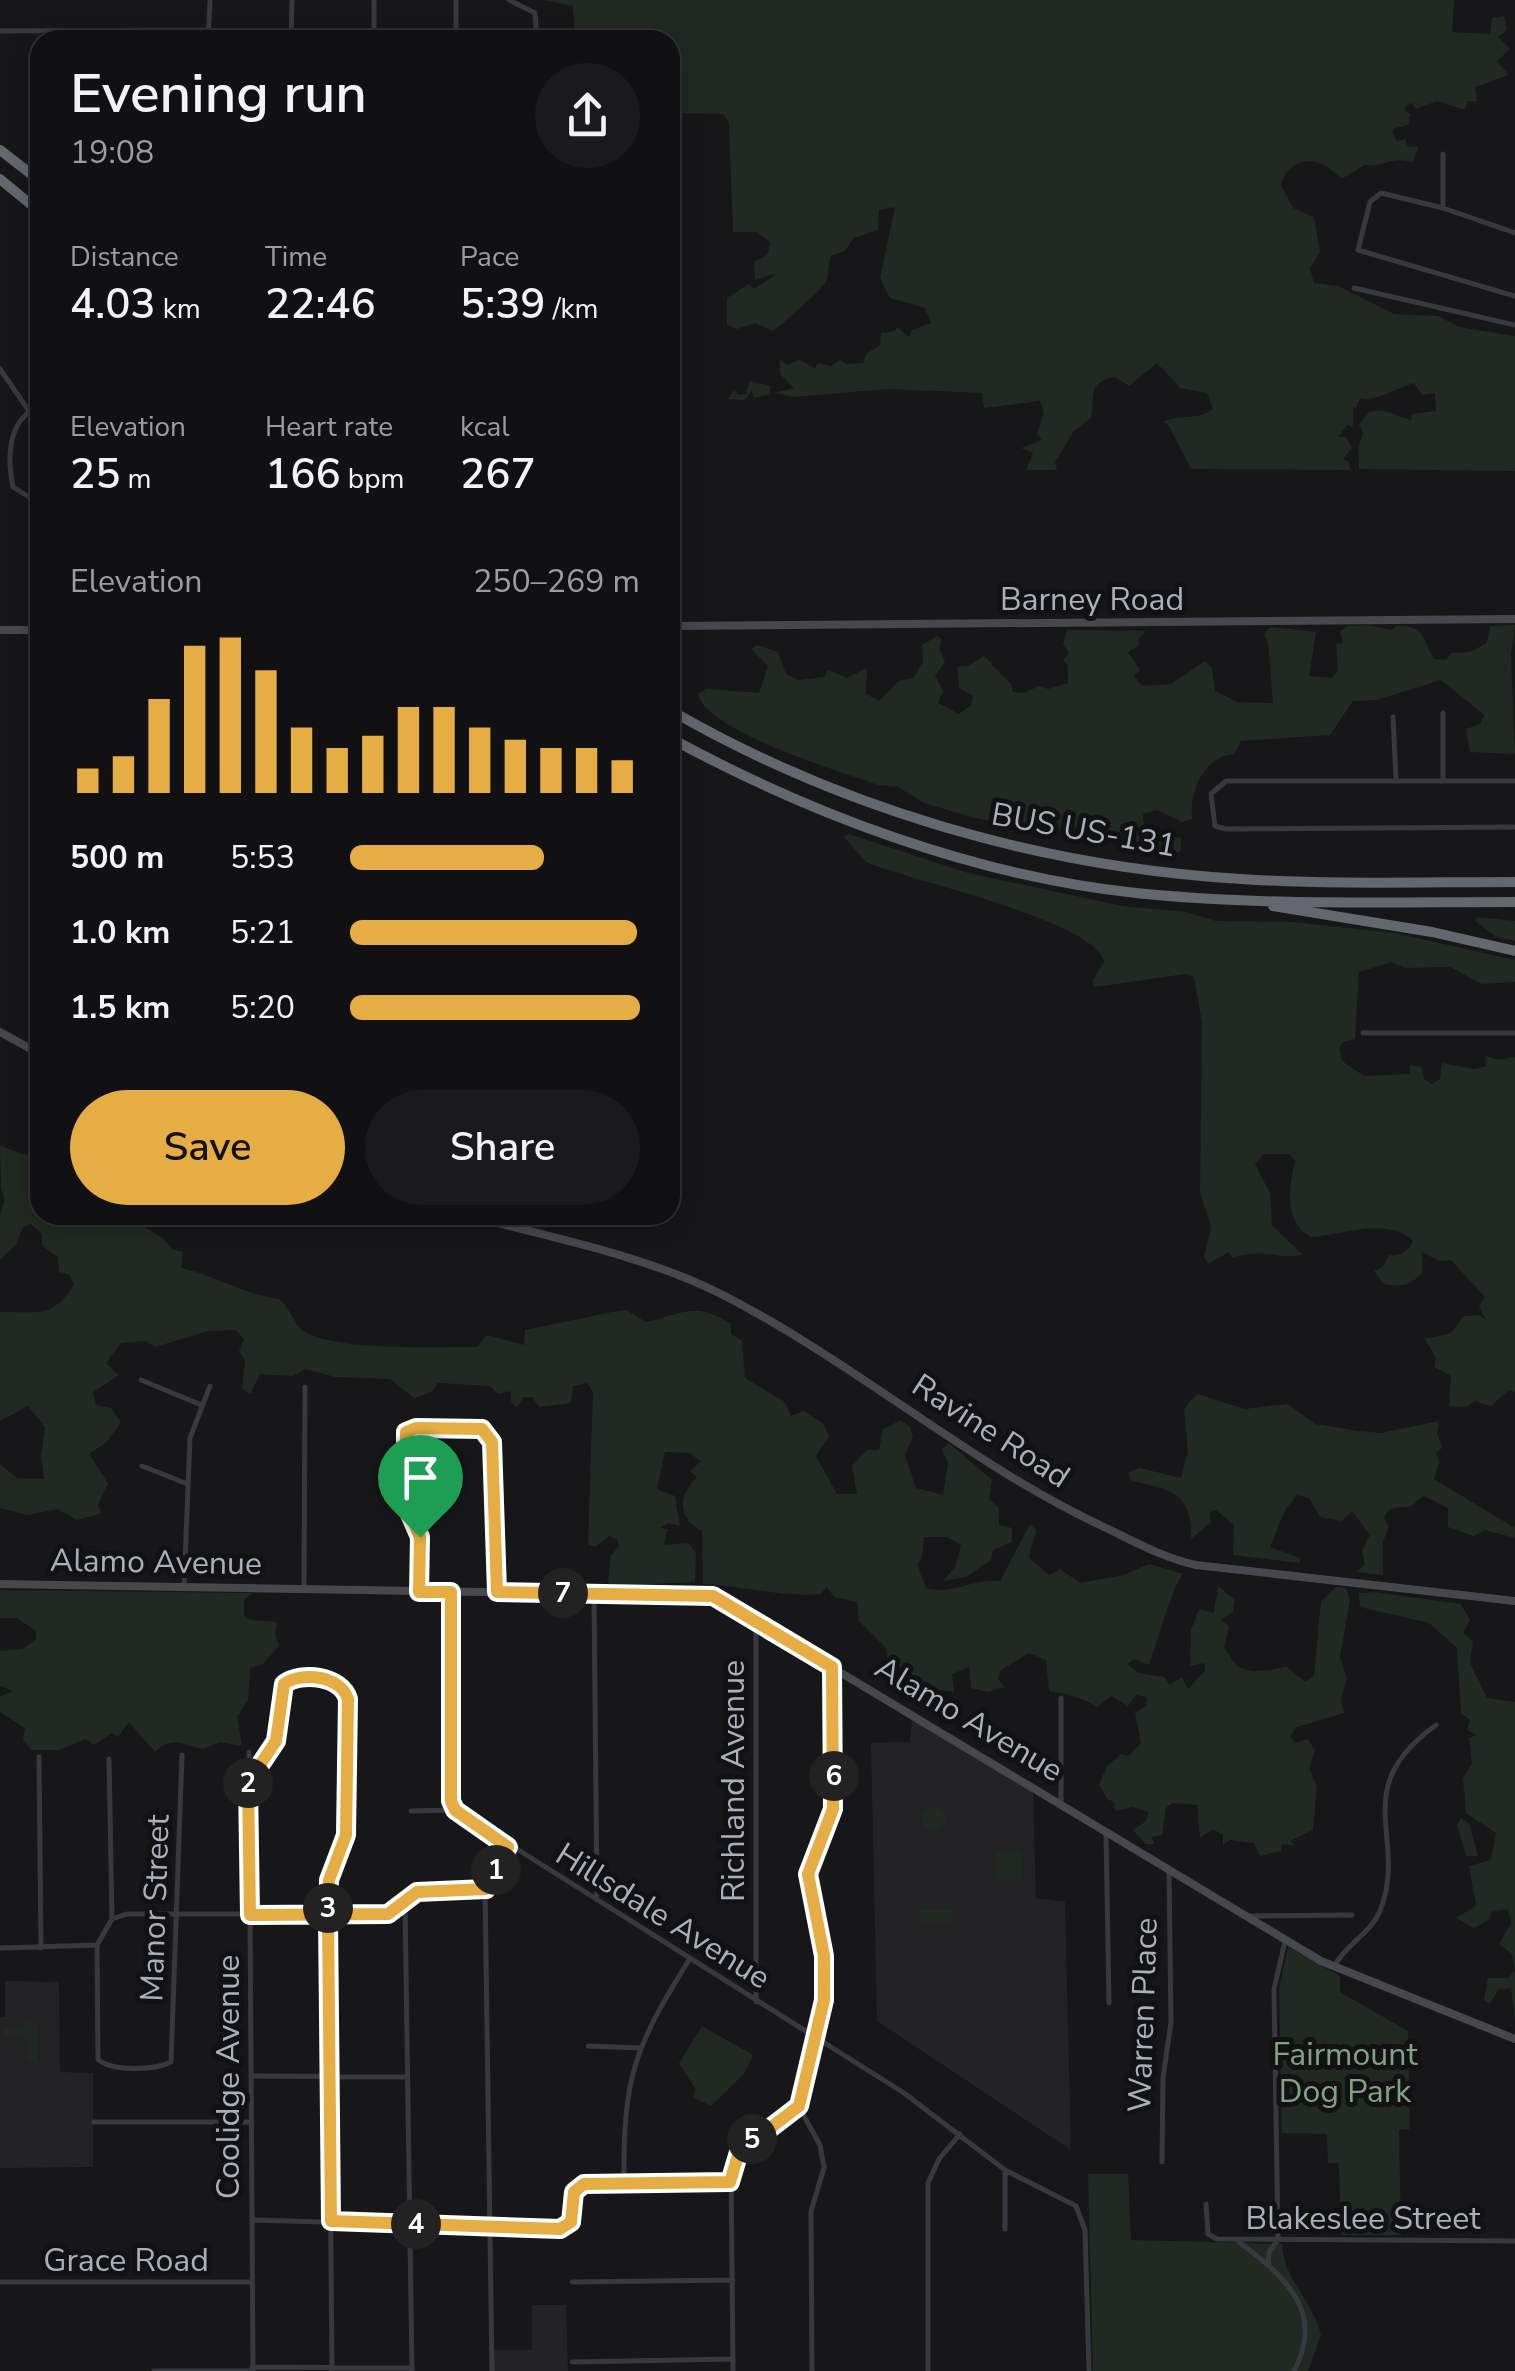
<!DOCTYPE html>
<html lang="en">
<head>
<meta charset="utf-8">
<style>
  body { margin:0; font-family:"Nunito Sans",sans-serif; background:#1a1a1c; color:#f1f3f6; height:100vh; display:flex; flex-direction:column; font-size:38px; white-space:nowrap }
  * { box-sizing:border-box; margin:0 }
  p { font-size:32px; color:#9c9da0 }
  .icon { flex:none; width:55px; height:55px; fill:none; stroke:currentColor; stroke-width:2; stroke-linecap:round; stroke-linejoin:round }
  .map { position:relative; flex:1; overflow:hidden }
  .drawer { position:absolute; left:30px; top:30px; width:650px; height:1195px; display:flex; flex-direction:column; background:#111113; border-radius:30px; box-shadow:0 5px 25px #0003,0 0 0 2px #303133 }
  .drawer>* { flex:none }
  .pin { position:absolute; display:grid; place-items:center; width:85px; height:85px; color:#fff; margin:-102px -42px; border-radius:50% 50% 50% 0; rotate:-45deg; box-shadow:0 0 10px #0007 }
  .pin .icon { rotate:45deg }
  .km { position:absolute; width:50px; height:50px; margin:-25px; border-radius:50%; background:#222; color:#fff; font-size:28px; line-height:50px; text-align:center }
  .round { display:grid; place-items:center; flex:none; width:105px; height:105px; border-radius:52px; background:#1a1a1c }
  .summary { display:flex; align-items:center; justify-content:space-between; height:170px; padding:0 40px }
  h1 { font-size:55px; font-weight:600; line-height:75px }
  .metrics { display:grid; grid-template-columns:repeat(3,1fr); gap:15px; height:170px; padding:10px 40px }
  .metrics div { display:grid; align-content:center }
  .metrics b { font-size:42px; font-weight:600 }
  .metrics small { font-size:28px; font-weight:400 }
  .metrics p { font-size:28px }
  .chart { height:280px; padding:20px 40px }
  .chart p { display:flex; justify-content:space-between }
  .chart svg { width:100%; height:180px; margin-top:10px; stroke:#e5ad43; stroke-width:6 }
  .primary-button { display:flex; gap:20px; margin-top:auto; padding:20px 40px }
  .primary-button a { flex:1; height:115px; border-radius:60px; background:#e5ad43; color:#111; font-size:40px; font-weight:600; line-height:115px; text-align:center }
  .primary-button a+a { background:#1a1a1c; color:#f1f3f6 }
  ul { padding:0 40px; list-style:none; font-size:32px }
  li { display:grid; grid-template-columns:160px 120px 1fr; align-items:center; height:75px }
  li i { height:25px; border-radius:12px; background:#e5ad43 }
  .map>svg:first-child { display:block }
  .built { fill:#232326 }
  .green { fill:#212922 }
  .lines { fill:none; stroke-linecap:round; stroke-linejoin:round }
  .street { stroke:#38393e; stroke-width:5 }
  .secondary { stroke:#47484e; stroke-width:8 }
  .highway { stroke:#65676e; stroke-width:10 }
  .route-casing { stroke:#fff; stroke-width:20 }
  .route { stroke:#e5ad43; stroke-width:12 }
  .labels { text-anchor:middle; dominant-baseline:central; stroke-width:10; stroke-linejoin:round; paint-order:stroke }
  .street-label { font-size:32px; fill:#aaafb8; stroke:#121214 }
  .park-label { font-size:32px; fill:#83a184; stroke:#121214 }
</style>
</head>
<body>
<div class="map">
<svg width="1515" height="2371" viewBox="0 0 1515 2371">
  <rect width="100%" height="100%" fill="#171719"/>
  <path class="built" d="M912 1718 1033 1791 1036 1898 1065 1902 1071 2150 877 2021 871 1743 910 1742Z
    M5 1981 59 1982 60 2072 93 2073V2167L0 2168V2017H5Z
    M532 2305H566L568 2371H492V2350H532Z"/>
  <path class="green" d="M544 0H1454L1452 32 1490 34 1492 18 1504 16 1507 30 1498 37 1510 49 1497 61 1509 75 1475 87 1477 101H1468L1465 110 1437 101 1416 109 1412 103 1406 105 1405 111 1411 114 1408 125 1395 128 1393 133 1397 141 1406 139 1407 146 1418 147 1413 163C1393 155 1382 168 1365 165L1343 178C1334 175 1331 167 1322 164 1303 156 1285 167 1281 185L1293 208 1314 217 1320 252 1310 268 1314 283 1338 286 1394 314 1438 316 1459 327 1515 336V471L1359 469 1358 449 1363 433 1359 425 1369 412 1381 410 1411 420 1412 414 1436 411 1435 393 1422 395 1414 383C1398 387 1375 403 1360 398L1356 408 1353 407V427L1347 425 1338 437H1346L1352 448 1343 459 1349 462 1350 470 1191 469 1169 426 1163 422C1179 414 1197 421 1213 409L1207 393 1180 388 1157 363 1129 386 1115 377C1087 381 1095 399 1091 418L1074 431 1055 462 1057 470H1026L1033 453 1021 448 1042 440 1037 434 1044 413 1040 401 984 408 982 393 887 389 794 397 775 393 754 398 752 390 745 400 728 399 734 390 738 395 746 394 750 381 771 386 769 394 794 388 780 374V359L787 365 800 360 815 368 818 363 831 366 840 360 846 364 863 363 867 353 880 346 881 333 895 331 897 327 909 337 912 330 931 323 925 308 890 298 880 278 895 207 879 210 878 230 854 238 845 251 831 256C828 264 829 274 826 281 822 290 781 325 773 331L755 323 737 329 727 325V298L749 284 754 289 778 273 755 280 754 262 768 254 770 242 757 232H733L729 124 724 114 670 113V40H575L573 6Z
    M1367 625 1392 630 1396 626C1425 625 1422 638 1434 659L1446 660 1451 653 1470 652 1487 643 1490 626 1515 625 1511 655 1515 754 1470 752 1466 729 1480 724 1484 715 1441 680 1377 700 1353 701 1330 735 1241 741 1234 754C1202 758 1190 791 1192 819L1182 822 1157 810 1143 814 1144 825 1156 833 1181 838V850L1175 855 1146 849 1131 837 1103 831 1073 827 1048 831 975 818 924 803 898 787 878 785C840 771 707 732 698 694L707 689 759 693 768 666 751 649 757 645 778 652 786 674 798 680 824 677 828 670 847 678 867 668 866 694 879 701 899 681 914 678 923 661 922 645 937 636 942 639 939 648 945 662 935 676 943 691 938 703 959 714 971 705 973 696 959 688 957 667 968 666 984 656 1011 684 1013 692 1024 693 1039 686 1048 689 1068 683V666L1063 660 1069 653 1063 644 1067 630 1146 631 1138 639 1140 645 1128 652 1140 670 1134 676 1142 686 1171 684 1205 661 1212 668 1215 691 1237 702 1273 703 1268 642 1264 634 1270 627 1316 632 1309 676 1331 678 1338 671 1336 644 1343 643 1340 631 1347 626Z
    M849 834 968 873 1123 906 1186 912 1216 921 1293 922 1395 933 1515 960V982L1482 984 1450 967 1405 968 1392 962 1359 972 1355 1039 1343 1042 1339 1048 1342 1061 1364 1076 1410 1074V1065L1421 1067 1425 1080 1432 1084 1440 1079 1442 1063 1474 1069 1486 1066 1485 1055 1498 1060 1515 1057V1392L1509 1390 1491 1406 1475 1401 1467 1407 1449 1406 1451 1376 1434 1367 1436 1358 1425 1339 1451 1333 1464 1316 1479 1315 1486 1320 1479 1306 1485 1297 1451 1260 1439 1261 1422 1252V1273C1410 1286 1401 1287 1384 1284L1374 1271 1383 1267 1389 1255C1399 1257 1410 1251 1413 1241 1388 1216 1343 1235 1311 1237 1283 1221 1289 1188 1295 1161L1290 1154H1264L1255 1164 1270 1193 1272 1225 1303 1255C1275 1260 1261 1247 1232 1258L1229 1252 1208 1264 1204 1257 1211 1228 1200 1192 1202 1022 1194 977 1185 974 1095 987 1092 981 1104 962C1095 920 910 881 866 862L843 836Z
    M1477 917 1515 921V941L1496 937 1475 921Z
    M0 1146 40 1160V1215H125L163 1238 172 1249 183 1252 181 1268C215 1275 241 1294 279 1299 289 1306 292 1320 300 1328 327 1353 441 1346 477 1347L487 1335 524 1345 525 1330 617 1311 626 1310 646 1322C685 1313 696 1301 731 1324V1334L742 1341 745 1378 785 1402 791 1416 804 1411 824 1424 829 1436 816 1456 837 1494H857L852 1466 867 1450H879L883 1429 901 1420 910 1427 913 1437 905 1455 916 1488 943 1495 948 1463 942 1449 949 1443 992 1480 989 1499 999 1508V1525L1012 1528V1542L993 1550 991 1560 966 1577 943 1581 955 1567 961 1545 947 1537H924L922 1558 917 1564 926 1588C952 1595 974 1578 1000 1581L1030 1524 1036 1530 1029 1558 1049 1575 1060 1569 1080 1583 1124 1575 1149 1564 1183 1574C1173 1585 1154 1651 1149 1665L1134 1659 1127 1664 1138 1673 1164 1677 1170 1685 1182 1677 1188 1689 1205 1671 1204 1663 1190 1666 1191 1630 1199 1609 1214 1613 1218 1586 1235 1600 1233 1612 1221 1620 1229 1626 1224 1648C1229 1652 1230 1658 1234 1662 1242 1675 1273 1671 1286 1666L1305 1682 1314 1676 1321 1601 1336 1587 1346 1588 1350 1600 1340 1657 1347 1678 1341 1700 1344 1713 1297 1727 1290 1736 1295 1743 1308 1739 1315 1750 1309 1768 1317 1787 1313 1830 1290 1841 1296 1846 1282 1844 1281 1851 1260 1856 1254 1843 1230 1840 1223 1845V1835L1213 1829 1200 1838 1197 1805 1172 1803 1166 1808 1162 1835 1152 1837 1154 1844H1146L1133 1830 1146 1821 1149 1812 1133 1807 1115 1811 1114 1802 1107 1799 1099 1784 1107 1766 1121 1754 1129 1756 1141 1743 1135 1713 1146 1706 1147 1697 1136 1695 1128 1706 1111 1696 1097 1707C1084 1698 1064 1693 1049 1691L1046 1660 1029 1653 1000 1671 998 1679 1005 1687 988 1692 971 1688 969 1667 952 1674 954 1692 941 1690 932 1707H927L918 1698 914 1701 891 1690 886 1648 859 1621 857 1602 834 1597 827 1587 820 1594C774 1597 746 1586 703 1584L702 1531C677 1519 678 1493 697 1478L690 1471 701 1461 689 1453 665 1452 657 1489 675 1496 680 1526 668 1523 660 1528 668 1529 663 1545 688 1543 696 1553 695 1582 611 1586 608 1583 611 1556 619 1546 616 1539 609 1536 595 1547 588 1544 593 1392 587 1383 573 1386 571 1403 539 1407 532 1397H524L517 1407 511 1402V1391L498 1394 490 1386 438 1383 432 1392 414 1398 390 1379 335 1377 306 1369 293 1376 260 1374 250 1394 242 1388 245 1360 239 1351 244 1339 236 1330 208 1331 155 1347 145 1341 121 1343 106 1363 119 1375 93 1392 96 1405 111 1408 121 1422 107 1442 89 1454 108 1483 98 1505 102 1513 77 1520 58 1509 27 1515 0 1508V1464L17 1478 44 1479 41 1457 45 1427 28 1406 0 1421V1312C37 1311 51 1320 74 1285L69 1274 59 1272 58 1257 42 1246V1234L31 1224 23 1227 16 1245 0 1260V1213L5 1200 1 1189Z
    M1197 1394 1245 1409 1288 1404 1315 1424 1359 1431 1381 1433 1439 1421 1437 1433 1442 1448 1436 1453 1439 1462 1434 1479 1515 1528V1538L1485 1530 1473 1536 1448 1527V1508L1424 1496C1419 1498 1417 1502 1413 1505 1402 1511 1391 1501 1384 1518L1389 1526 1383 1542V1575L1357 1572 1365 1564 1362 1551 1370 1535 1352 1511 1342 1521 1320 1517 1309 1498 1297 1495 1285 1510 1270 1547 1300 1558V1563L1233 1555 1234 1525 1216 1510 1210 1512 1211 1522 1191 1539C1192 1492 1172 1490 1132 1481L1128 1473 1140 1468 1181 1478 1188 1452 1184 1409Z
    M0 1590 254 1593 244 1599V1615L250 1620 277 1622 275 1635 279 1646 263 1664 250 1668 248 1700 237 1717 242 1746 220 1742 203 1749C187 1747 173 1734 155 1752L129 1722 118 1737 112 1733 94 1745 86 1739 59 1750H31L23 1740 25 1728 0 1712V1696L13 1691 0 1686V1651L23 1649 36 1639V1631L17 1618H0Z
    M1375 1592 1461 1604 1470 1620 1463 1633 1473 1641 1470 1663 1487 1698 1515 1702V1970L1512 1954 1499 1944 1511 1923 1508 1909 1491 1912 1490 1919 1474 1928 1456 1918 1476 1906 1469 1866 1491 1860 1496 1833 1466 1813 1463 1779 1472 1763 1469 1738 1477 1735 1467 1730 1470 1720 1461 1713 1457 1648 1429 1623 1360 1607 1359 1593Z
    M922 1819a12 12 0 1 1 24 0a12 12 0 1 1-24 0Z
    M1461 1818 1469 1823 1478 1856H1466L1457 1825Z
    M996 1851H1021V1880H996Z
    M920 1910H952L953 1923H920Z
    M1288 1947 1340 1976V1992L1408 2031 1410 2129 1399 2130 1401 2235H1341L1339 2163H1328L1327 2134 1282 2133 1279 1989Z
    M1515 1971V2019L1511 1988 1498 1990 1490 2004 1484 2000 1488 1978H1508Z
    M28 2020 38 2024 37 2059 44 2065 41 2068 28 2060 27 2037H4V2028L23 2027Z
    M702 2026 753 2055 744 2074 711 2106 693 2097 695 2088 679 2063Z
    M1088 2174H1128L1131 2240 1282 2244C1283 2278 1313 2301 1321 2335L1308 2371H1093Z"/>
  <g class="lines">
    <path class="street" d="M509 0 535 13 537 40
      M0 31 208 30
      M208 40 210 1
      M291 40 292 0
      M374 40V0
      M456 40V0
      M670 132H675L676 561
      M1443 154V208
      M1515 233 1443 208 1381 193 1370 202 1358 250 1515 296
      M1354 288 1515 325
      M0 369 29 411
      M40 406C7 419 7 458 13 487L40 504
      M1393 717 1396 779
      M1443 779V713
      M1515 781H1226L1211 794 1215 826 1226 829 1515 827
      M1363 1033H1515
      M141 1380 199 1404
      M142 1466 185 1483
      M184 1587 190 1438 210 1386
      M304 1588 305 1387
      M419 1592 421 1543 406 1505 405 1434C419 1421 478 1423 490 1437L497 1592
      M451 1592 450 1796 455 1810
      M594 1593 597 1900
      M756 1620V2002
      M1061 1698V1803
      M249 1752 253 2371
      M39 1757 41 1948
      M109 1759 112 1919 97 1945 98 2059C110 2072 157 2070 171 2062L182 1755
      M248 1783 276 1741 284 1684C302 1672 341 1676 348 1699L347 1835 329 1880 328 1915 332 2371
      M411 1811 455 1810 904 2093 1005 2170 1076 2206 1085 2230 1089 2371
      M1106 1831 1109 2003
      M405 1904 412 2371
      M1250 1916 1352 1915
      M112 1919 127 1914H388L417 1892 484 1889
      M1285 1941 1274 1989 1278 2240 1269 2252 1268 2265C1303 2297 1317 2327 1294 2371
      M0 1948 97 1945
      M1335 1965C1346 1944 1371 1933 1380 1911 1409 1837 1346 1790 1436 1725
      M588 2046 641 2048
      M252 2076 408 2077
      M799 2107 820 2145 824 2168 811 2211 812 2371
      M94 2122H251
      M1162 2162 1163 2078 1171 2022 1169 1870
      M1005 2170V2229
      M624 2182C623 2078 634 2048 689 1960
      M1206 2204 1208 2234 1217 2239 1515 2241
      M252 2220 560 2229 571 2222 575 2192 584 2184 730 2182
      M1237 2240 1268 2265
      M0 2282H252
      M572 2282 733 2280
      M572 2362 733 2359
      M252 2367 412 2368
      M154 2371H253
      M492 2371 485 1889 508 1847
      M733 2371 731 2166 745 2145 799 2106 825 1992 822 1943 811 1905 808 1874 833 1809V1667
      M928 2371V2183L939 2159 960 2134"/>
    <path class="secondary" d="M670 626 1515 619
      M0 630H40
      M0 1032 40 1054
      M467 1215C551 1238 644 1255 721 1294 855 1362 969 1464 1104 1527 1134 1541 1163 1558 1196 1565L1515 1601
      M0 1584 713 1596 1321 1961 1515 2039"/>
    <path class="highway" d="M0 150 40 181
      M0 179 40 212
      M670 710C843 810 1042 867 1241 879 1332 885 1424 882 1515 882
      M670 738C812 815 975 876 1136 893 1262 906 1389 902 1515 902
      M1273 906 1432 932 1515 951"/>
  </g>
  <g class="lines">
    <g class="route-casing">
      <path id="route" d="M420 1537 419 1592H451V1801L455 1810 508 1847 486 1889 417 1892 388 1914 250 1915 248 1783 276 1741 284 1684C302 1671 341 1676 348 1699L346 1835 329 1880 328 1916 331 2221 560 2229 571 2222 574 2192 584 2184 730 2182 739 2152 799 2106 824 2000V1956L808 1874 833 1809 832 1667 713 1596 497 1592 492 1442 482 1429 416 1428 406 1432V1505L420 1537"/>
    </g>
    <use href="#route" class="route"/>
  </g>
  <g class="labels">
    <g class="street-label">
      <text x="1092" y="599">Barney Road</text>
      <text transform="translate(1084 830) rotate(10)">BUS US-131</text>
      <text transform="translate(991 1431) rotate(33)">Ravine Road</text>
      <text transform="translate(156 1562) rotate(1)">Alamo Avenue</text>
      <text transform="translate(969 1719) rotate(31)">Alamo Avenue</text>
      <text transform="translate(733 1781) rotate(-90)">Richland Avenue</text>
      <text transform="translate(155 1908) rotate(-88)">Manor Street</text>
      <text transform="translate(663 1916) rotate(32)">Hillsdale Avenue</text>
      <text transform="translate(1143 2015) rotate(-88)">Warren Place</text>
      <text transform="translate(228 2077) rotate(-90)">Coolidge Avenue</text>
      <text x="1363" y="2218">Blakeslee Street</text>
      <text x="126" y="2260">Grace Road</text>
    </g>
    <g class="park-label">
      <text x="1345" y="2054">Fairmount<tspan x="1345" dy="37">Dog Park</tspan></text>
    </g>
  </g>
</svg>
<div class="pin" style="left:420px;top:1537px;background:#1e9e55"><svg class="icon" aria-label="arrive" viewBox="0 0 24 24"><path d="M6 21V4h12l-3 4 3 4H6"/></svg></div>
<b class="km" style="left:496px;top:1870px">1</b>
<b class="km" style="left:248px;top:1783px">2</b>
<b class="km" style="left:328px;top:1908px">3</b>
<b class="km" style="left:416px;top:2224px">4</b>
<b class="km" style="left:752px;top:2139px">5</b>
<b class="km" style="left:834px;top:1776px">6</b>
<b class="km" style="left:563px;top:1593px">7</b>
<section class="drawer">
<div class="summary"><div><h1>Evening run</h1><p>19:08</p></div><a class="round"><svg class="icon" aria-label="share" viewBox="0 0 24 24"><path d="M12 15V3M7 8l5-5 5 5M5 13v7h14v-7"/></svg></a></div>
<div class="metrics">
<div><p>Distance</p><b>4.03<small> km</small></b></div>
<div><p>Time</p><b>22:46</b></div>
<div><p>Pace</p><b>5:39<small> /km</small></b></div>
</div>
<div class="metrics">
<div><p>Elevation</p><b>25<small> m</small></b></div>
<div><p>Heart rate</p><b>166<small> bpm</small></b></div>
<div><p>kcal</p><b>267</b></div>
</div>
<div class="chart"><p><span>Elevation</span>250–269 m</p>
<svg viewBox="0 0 160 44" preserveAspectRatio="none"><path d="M5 44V38M15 44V35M25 44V21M35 44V8M45 44V6M55 44V14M65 44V28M75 44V33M85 44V30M95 44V23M105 44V23M115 44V28M125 44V31M135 44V33M145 44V33M155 44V36"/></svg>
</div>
<ul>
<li><b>500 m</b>5:53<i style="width:67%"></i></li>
<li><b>1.0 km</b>5:21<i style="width:99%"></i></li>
<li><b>1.5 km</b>5:20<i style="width:100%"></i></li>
</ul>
<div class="primary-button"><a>Save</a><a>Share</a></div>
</section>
</div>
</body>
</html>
